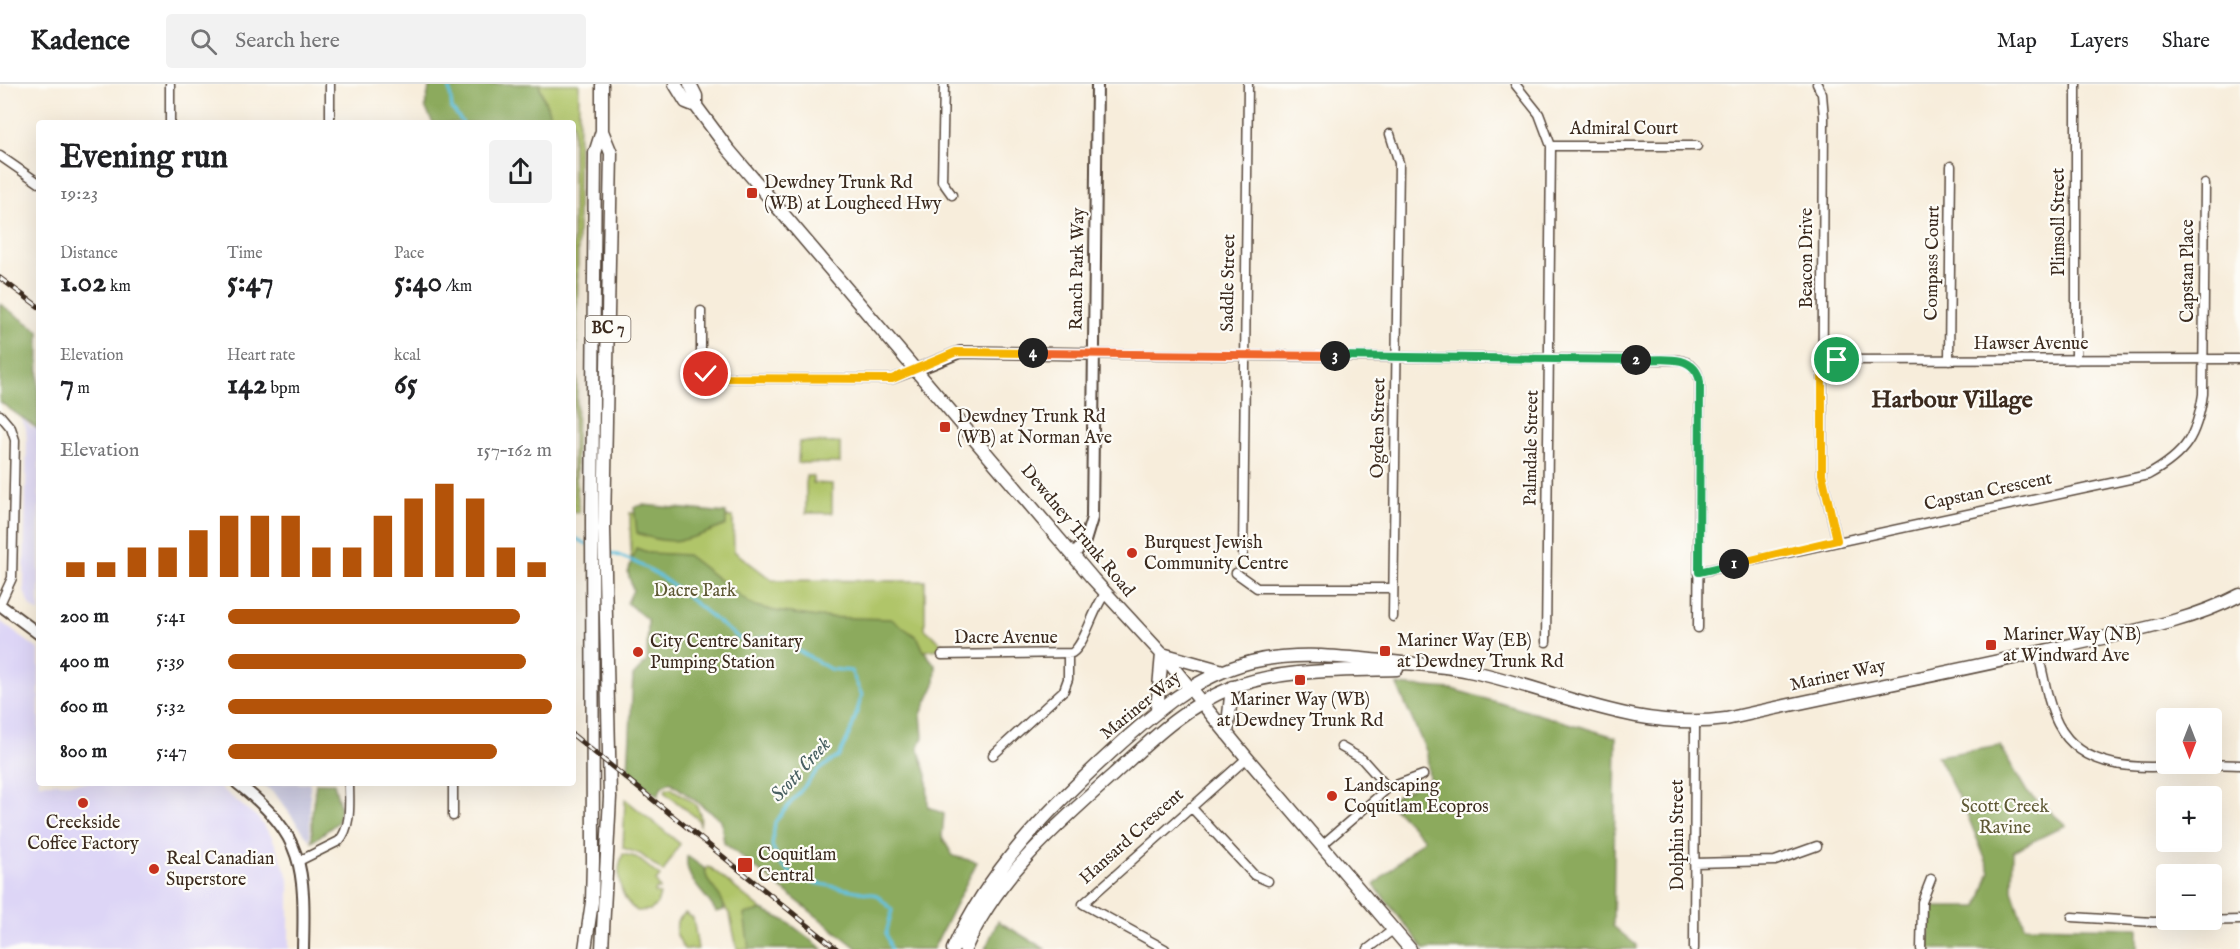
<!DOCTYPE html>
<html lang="en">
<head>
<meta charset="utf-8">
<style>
  body { margin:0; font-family:"IM FELL English",serif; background:#f2f2f2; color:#202124; height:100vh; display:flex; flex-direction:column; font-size:22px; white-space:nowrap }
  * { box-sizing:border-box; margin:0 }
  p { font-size:20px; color:#757577 }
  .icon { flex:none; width:33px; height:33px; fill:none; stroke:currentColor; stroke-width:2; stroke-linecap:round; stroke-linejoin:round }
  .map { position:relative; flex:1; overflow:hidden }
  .sheet { position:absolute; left:36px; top:36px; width:540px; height:666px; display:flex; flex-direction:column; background:#fff; border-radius:6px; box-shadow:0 6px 24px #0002 }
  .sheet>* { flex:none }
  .needle { width:39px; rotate:180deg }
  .tools { position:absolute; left:2156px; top:624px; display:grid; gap:12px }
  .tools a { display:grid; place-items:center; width:66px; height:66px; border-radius:6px; background:#fff; box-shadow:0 6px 24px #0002; font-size:30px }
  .pin { position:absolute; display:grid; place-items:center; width:51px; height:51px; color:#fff; margin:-26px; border:3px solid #fff; border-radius:50%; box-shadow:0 2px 6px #0007 }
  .km { position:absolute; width:30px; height:30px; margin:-15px; border-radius:50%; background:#222; color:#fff; font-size:16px; line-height:30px; text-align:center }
  .round { display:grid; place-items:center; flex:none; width:63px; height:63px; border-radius:6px; background:#f2f2f2 }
  .overview { display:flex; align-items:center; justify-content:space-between; height:102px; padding:0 24px }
  h1 { font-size:33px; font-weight:700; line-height:45px }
  .figures { display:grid; grid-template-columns:repeat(3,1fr); gap:9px; height:102px; padding:6px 24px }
  .figures div { display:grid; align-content:center }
  .figures b { font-size:30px; font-weight:700 }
  .figures small { font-size:16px; font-weight:400 }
  .figures p { font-size:16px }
  .chart { height:168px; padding:12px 24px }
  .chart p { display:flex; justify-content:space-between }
  .chart svg { width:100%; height:108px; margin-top:6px; stroke:#b45309; stroke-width:6 }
  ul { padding:0 24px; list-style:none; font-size:20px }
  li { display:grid; grid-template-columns:96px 72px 1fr; align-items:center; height:45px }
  li i { height:15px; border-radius:8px; background:#b45309 }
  header { display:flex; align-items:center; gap:36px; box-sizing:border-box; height:84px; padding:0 30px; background:#fff; border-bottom:2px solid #e0e0e0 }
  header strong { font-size:28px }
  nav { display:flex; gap:33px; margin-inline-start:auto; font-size:21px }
  .search { width:420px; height:54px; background:#f2f2f2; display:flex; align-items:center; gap:15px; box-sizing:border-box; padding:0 21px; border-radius:6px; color:#757577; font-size:22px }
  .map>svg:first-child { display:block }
  .built { fill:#ddd5f6 }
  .industrial { fill:#c2c1dc }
  .green { fill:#b0c569; stroke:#767844; stroke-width:1.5 }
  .forest { fill:#8caa5d; stroke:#646a3e; stroke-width:1.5 }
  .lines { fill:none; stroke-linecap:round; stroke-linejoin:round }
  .stream { stroke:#63c3e1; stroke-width:3 }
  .minor-casing { stroke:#57473a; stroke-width:11 }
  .tertiary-casing { stroke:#57473a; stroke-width:14 }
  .secondary-casing { stroke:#57473a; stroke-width:15 }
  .primary-casing { stroke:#57473a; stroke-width:15 }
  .minor { stroke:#fff; stroke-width:8 }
  .tertiary { stroke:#fff; stroke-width:10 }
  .secondary { stroke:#fff; stroke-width:12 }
  .primary { stroke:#fff; stroke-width:12 }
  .rail-casing { stroke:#3b2a1e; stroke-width:5 }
  .rail { stroke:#fdfcf7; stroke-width:3; stroke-dasharray:9; stroke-linecap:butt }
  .split-1-casing { stroke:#fff; stroke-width:12 }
  .split-2-casing { stroke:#fff; stroke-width:12 }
  .split-3-casing { stroke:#fff; stroke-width:12 }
  .split-4-casing { stroke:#fff; stroke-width:12 }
  .split-5-casing { stroke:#fff; stroke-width:12 }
  .split-1 { stroke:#f5b400; stroke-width:8 }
  .split-2 { stroke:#22a559; stroke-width:8 }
  .split-3 { stroke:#22a559; stroke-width:8 }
  .split-4 { stroke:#f0652b; stroke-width:8 }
  .split-5 { stroke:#f5b400; stroke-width:8 }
  .poi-dot { fill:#c8321e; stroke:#fdfcf7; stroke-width:2 }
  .labels { text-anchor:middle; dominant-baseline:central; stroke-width:4.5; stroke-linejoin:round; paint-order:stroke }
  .shield { fill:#fdfcf7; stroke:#75695f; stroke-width:1.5 }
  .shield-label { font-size:16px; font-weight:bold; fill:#3b2a1e }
  .street-label { font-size:18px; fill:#3b2a1e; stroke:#fdfcf7 }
  .poi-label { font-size:18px; fill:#3b2a1e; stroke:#fdfcf7; text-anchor:start }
  .park-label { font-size:18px; fill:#5e5834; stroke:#fdfcf7 }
  .water-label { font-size:20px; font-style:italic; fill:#496062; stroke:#fdfcf7 }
  .district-label { font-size:24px; font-weight:bold; fill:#3b2a1e; stroke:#fdfcf7 }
</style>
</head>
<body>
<header>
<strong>Kadence</strong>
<div class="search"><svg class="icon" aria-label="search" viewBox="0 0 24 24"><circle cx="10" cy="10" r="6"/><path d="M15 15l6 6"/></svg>Search here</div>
<nav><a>Map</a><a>Layers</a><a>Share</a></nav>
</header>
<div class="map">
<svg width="2240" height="865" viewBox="0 0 2240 865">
  <rect width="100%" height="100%" fill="#fdfcf7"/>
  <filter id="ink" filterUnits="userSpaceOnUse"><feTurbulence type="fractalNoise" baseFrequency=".0167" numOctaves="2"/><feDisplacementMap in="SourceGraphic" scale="12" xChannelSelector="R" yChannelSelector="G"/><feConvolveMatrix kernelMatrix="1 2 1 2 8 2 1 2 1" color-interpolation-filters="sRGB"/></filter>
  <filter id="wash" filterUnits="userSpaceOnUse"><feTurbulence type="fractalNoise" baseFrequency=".008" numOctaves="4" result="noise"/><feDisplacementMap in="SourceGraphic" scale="24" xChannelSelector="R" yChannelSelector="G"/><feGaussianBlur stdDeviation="1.35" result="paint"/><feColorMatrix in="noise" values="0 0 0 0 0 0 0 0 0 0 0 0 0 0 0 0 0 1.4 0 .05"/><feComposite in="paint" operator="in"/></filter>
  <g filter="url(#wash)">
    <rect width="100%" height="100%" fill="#f7eddb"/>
    <path class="built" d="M21 334 32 344H39V529L29 521 24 506 27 356 26 344Z
      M0 537 39 566V699H214L258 734 272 753 289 795V865H0Z"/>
    <path class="industrial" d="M261 699H310V757L276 711Z"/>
    <path class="green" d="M539 0H579L576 392 579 429 573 427V39H552C550 25 542 14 539 0Z
      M799 358 840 359V379H798Z
      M806 392H813V399L832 400V429H806Z
      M630 429 733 433 734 467 772 496 925 497V545L947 564 924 567 649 562 648 536 631 481Z
      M666 704H671C687 715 704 720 700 741L698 735 665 709Z
      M625 715 680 760 663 788 640 770 623 764Z
      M623 770 636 773 660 792 656 797 660 805H656L655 809 660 810 657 820 651 826 637 827C619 815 615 788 623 770Z
      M707 783 711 784 762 826 756 828 749 865H737L730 831 709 799 705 790Z
      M685 829 693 834 698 865H684L676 849 677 837Z"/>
    <path class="forest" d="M430 0H539C542 14 550 25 552 39H433L425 23Z
      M0 220 39 247 38 345 0 318Z
      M643 421 726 429V441C692 455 673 464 637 449L634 423Z
      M636 464 650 469 687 471 752 521 775 527 818 533 891 535 918 554 924 567 936 582 935 600 921 630 923 653 918 664 927 691 928 723 944 730 942 753 953 772 977 778 933 865H858L724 759 721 736 670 698 662 702 658 712 628 688 633 592 647 577 648 536 627 519 633 506 628 489Z
      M1397 601 1452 605 1616 653 1613 842 1636 861V865H1424L1374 801 1424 755 1387 717 1429 695 1427 669Z
      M2000 662 2027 708 2066 741 2013 767 2012 806 2024 842 2138 844V865H1929L1930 823H1978L1990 787 1967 730 1937 672Z
      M316 699H334L340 723 338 738 312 758V730Z
      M687 772 705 785C705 802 725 810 724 826L716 828C706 808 684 797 687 772Z
      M762 826 786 837 823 865H749L744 830Z
      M998 837 1001 839 1045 865H985Z"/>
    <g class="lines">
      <path class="stream" d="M449 0 452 25 463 39
        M573 453 587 460
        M607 468C663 482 700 528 746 559L764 554 782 557 830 585 851 587 862 611 851 647 839 672 817 687 775 738 772 762 782 782 800 796 877 811 892 826 886 850 891 865"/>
    </g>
  </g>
  <g filter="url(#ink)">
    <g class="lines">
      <g class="minor-casing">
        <path id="minor" d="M944 0 942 97 952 111
          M1515 0 1539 30 1551 62 1546 558
          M1817 0 1822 10 1824 33 1822 391 1837 456
          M170 39V0
          M330 39V0
          M1390 50 1399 79 1393 533
          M1551 62H1697
          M0 72 39 99
          M701 227V281L712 294 892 295 916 286
          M1094 270 1678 276C1691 278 1698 285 1700 299L1698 544
          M1822 276 2240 275
          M1949 276 1951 82
          M2076 276V0
          M0 331 11 344 15 356 12 494 0 520
          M1243 470 1248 0
          M1699 488 2148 391C2186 370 2197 352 2203 310L2205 100
          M1236 489 1257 504H1393
          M2038 569C2044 592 2047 618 2058 640 2091 704 2181 676 2240 681
          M942 571 1072 569C1085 560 1093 525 1105 510
          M1341 663 1362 675 1388 704
          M993 671 1064 606 1068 595V570
          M1191 723 1254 791 1268 797
          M453 732V699
          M1322 761 1388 704 1423 691
          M299 777 339 757C352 742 349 718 349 699
          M1694 779 1775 777 1817 762
          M2072 833 2153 838 2240 836
          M1165 865 1083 820 1247 674
          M1368 865 1394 845
          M1694 865 1695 638
          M1921 865 1922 818 1931 795"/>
      </g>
      <g class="tertiary-casing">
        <path id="tertiary" d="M916 286 960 268 1094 270
          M1073 472 1085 457 1092 434 1097 0
          M0 521 39 550
          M237 699C305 752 305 784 303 865"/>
      </g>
      <g class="secondary-casing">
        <path id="secondary" d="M675 0 686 18 696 22 728 65 1093 495 1162 570 1247 674 1410 865
          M690 0 696 12V22
          M1162 570 1223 587
          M1157 626 1162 570
          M1227 650 1232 603
          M953 865C988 787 1046 728 1108 671 1152 631 1192 593 1251 578 1295 567 1339 573 1383 577 1411 580 1440 581 1469 587 1555 605 1635 648 1726 635 1840 609 1956 588 2070 561 2128 548 2187 539 2240 511
          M965 865C997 792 1056 742 1114 690 1150 657 1185 622 1231 604 1283 584 1342 587 1397 585"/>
      </g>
      <g class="primary-casing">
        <path id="primary" d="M602 47 611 69 604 444 610 713 602 865
          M585 865 592 818 593 777 592 437 595 69 602 47V0"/>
      </g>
      <use href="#minor" class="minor"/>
      <use href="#tertiary" class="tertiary"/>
      <use href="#secondary" class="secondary"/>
      <use href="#primary" class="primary"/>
      <g class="rail-casing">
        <path id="rail" d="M0 194 39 223
          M573 651 837 865"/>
      </g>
      <use href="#rail" class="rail"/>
    </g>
  </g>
  <g class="lines" filter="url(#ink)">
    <g class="split-1-casing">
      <path id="split-1" d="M1734 480 1837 456 1822 390V276H1837"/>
    </g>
    <g class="split-2-casing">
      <path id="split-2" d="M1636 276C1659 276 1695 268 1700 298L1699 488 1734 480"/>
    </g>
    <g class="split-3-casing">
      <path id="split-3" d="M1335 272 1636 276"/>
    </g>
    <g class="split-4-casing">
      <path id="split-4" d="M1033 269 1335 272"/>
    </g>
    <g class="split-5-casing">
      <path id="split-5" d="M706 290 712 294 892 295 956 268 1033 269"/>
    </g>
    <use href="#split-1" class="split-1"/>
    <use href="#split-2" class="split-2"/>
    <use href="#split-3" class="split-3"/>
    <use href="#split-4" class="split-4"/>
    <use href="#split-5" class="split-5"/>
  </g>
  <g class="poi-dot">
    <rect x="746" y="103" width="12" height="12" rx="3"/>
    <rect x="939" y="337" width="12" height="12" rx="3"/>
    <circle cx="1132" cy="469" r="6"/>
    <rect x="1985" y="555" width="12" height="12" rx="3"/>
    <rect x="1379" y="561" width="12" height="12" rx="3"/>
    <circle cx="638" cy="568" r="6"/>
    <rect x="1294" y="590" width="12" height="12" rx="3"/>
    <circle cx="1332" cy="712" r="6"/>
    <circle cx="83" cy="719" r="6"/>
    <rect x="737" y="773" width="16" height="16" rx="3"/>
    <circle cx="154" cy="785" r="6"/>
  </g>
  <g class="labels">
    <rect class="shield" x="585.5" y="232" width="45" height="26" rx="4.5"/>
    <g class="shield-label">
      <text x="608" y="245">BC 7</text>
    </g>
    <g class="street-label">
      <text x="1624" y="45">Admiral Court</text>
      <text transform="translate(2059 138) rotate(-90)">Plimsoll Street</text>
      <text transform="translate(1807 174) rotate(-90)">Beacon Drive</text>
      <text transform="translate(1933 179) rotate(-89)">Compass Court</text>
      <text transform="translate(1078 185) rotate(-89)">Ranch Park Way</text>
      <text transform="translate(2188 187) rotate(-90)">Capstan Place</text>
      <text transform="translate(1229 199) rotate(-89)">Saddle Street</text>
      <text x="2031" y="260">Hawser Avenue</text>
      <text transform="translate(1379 344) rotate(-89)">Ogden Street</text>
      <text transform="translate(1532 364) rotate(-89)">Palmdale Street</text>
      <text transform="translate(1988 408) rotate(-12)">Capstan Crescent</text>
      <text transform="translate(1077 447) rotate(50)">Dewdney Trunk Road</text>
      <text x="1006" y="554">Dacre Avenue</text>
      <text transform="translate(1838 592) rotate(-12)">Mariner Way</text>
      <text transform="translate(1141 622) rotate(-39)">Mariner Way</text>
      <text transform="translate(1678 751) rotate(-90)">Dolphin Street</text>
      <text transform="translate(1132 753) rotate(-42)">Hansard Crescent</text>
    </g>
    <g class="poi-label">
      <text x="764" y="99">Dewdney Trunk Rd<tspan x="764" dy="21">(WB) at Lougheed Hwy</tspan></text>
      <text x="957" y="333">Dewdney Trunk Rd<tspan x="957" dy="21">(WB) at Norman Ave</tspan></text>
      <text x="1144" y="459">Burquest Jewish<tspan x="1144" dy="21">Community Centre</tspan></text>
      <text x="2003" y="551">Mariner Way (NB)<tspan x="2003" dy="21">at Windward Ave</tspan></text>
      <text x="1397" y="557">Mariner Way (EB)<tspan x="1397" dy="21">at Dewdney Trunk Rd</tspan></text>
      <text x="650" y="558">City Centre Sanitary<tspan x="650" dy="21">Pumping Station</tspan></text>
      <text x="1300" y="616" text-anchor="middle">Mariner Way (WB)<tspan x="1300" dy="21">at Dewdney Trunk Rd</tspan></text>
      <text x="1344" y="702">Landscaping<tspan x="1344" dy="21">Coquitlam Ecopros</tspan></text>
      <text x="83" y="739" text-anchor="middle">Creekside<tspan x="83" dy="21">Coffee Factory</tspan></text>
      <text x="758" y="771">Coquitlam<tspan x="758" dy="21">Central</tspan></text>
      <text x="166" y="775">Real Canadian<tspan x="166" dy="21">Superstore</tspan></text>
    </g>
    <g class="park-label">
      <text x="695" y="507">Dacre Park</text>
      <text x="2005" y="723">Scott Creek<tspan x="2005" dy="21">Ravine</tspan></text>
    </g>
    <g class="water-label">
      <text transform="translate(801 686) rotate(-48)">Scott Creek</text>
    </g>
    <g class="district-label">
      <text x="1952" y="316">Harbour Village</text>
    </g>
  </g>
</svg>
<div class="tools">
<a><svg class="needle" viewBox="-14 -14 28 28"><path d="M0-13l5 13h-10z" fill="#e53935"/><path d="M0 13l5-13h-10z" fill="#757577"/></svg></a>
<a>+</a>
<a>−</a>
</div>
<div class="pin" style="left:1837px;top:276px;background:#1e9e55"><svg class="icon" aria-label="arrive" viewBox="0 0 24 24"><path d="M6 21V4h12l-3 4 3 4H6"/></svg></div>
<div class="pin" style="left:706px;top:290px;background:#d93025"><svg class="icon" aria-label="check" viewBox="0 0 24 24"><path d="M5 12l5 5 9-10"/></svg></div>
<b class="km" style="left:1734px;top:480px">1</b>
<b class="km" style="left:1636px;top:276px">2</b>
<b class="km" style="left:1335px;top:272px">3</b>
<b class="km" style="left:1033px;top:269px">4</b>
<section class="sheet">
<div class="overview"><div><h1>Evening run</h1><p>19:23</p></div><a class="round"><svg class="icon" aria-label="share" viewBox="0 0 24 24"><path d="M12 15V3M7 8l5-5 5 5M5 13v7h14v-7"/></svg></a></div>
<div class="figures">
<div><p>Distance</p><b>1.02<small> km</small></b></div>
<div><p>Time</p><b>5:47</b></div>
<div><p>Pace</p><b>5:40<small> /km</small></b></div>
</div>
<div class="figures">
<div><p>Elevation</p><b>7<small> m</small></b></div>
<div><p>Heart rate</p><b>142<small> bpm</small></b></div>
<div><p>kcal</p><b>65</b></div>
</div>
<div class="chart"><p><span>Elevation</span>157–162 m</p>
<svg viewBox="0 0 160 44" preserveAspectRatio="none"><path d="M5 44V38M15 44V38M25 44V32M35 44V32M45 44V25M55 44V19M65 44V19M75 44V19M85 44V32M95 44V32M105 44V19M115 44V12M125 44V6M135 44V12M145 44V32M155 44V38"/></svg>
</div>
<ul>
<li><b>200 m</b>5:41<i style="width:90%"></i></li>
<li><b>400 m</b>5:39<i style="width:92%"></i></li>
<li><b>600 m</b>5:32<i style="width:100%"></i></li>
<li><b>800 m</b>5:47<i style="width:83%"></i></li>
</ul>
</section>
</div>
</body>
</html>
